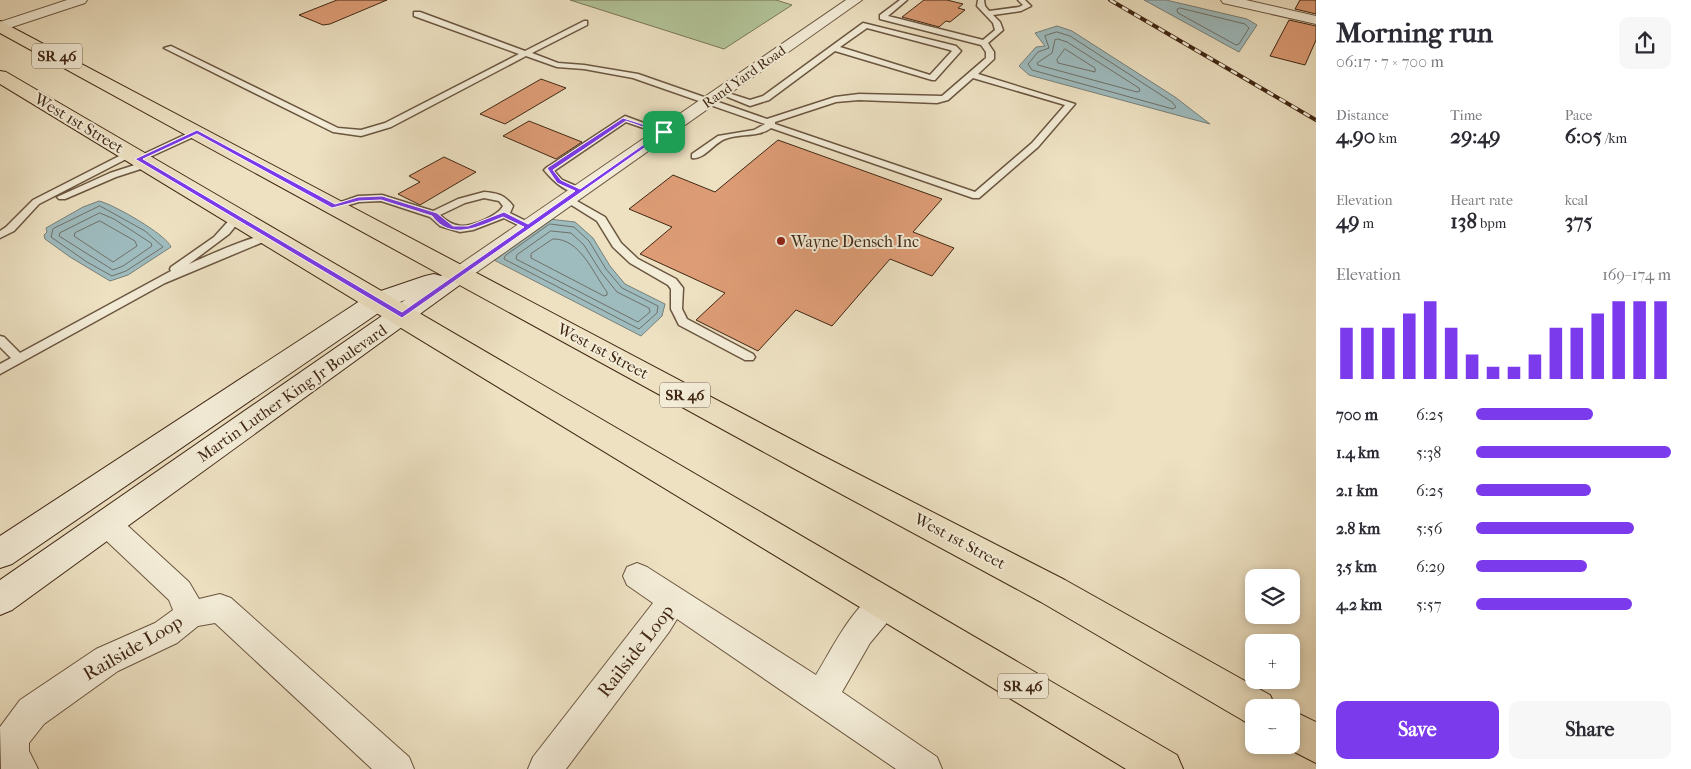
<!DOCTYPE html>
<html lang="en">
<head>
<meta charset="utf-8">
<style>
  body { margin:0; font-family:"IM FELL French Canon",serif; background:#f7f7f7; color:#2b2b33; height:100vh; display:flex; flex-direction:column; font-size:19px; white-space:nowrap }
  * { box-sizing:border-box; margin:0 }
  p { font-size:16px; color:#7c7c81 }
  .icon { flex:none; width:28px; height:28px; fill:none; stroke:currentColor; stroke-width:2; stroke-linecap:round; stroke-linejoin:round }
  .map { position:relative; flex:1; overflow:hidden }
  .sheet { display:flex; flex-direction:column; background:#fff; width:375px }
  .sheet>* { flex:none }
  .buttons { position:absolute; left:1245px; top:569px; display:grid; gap:10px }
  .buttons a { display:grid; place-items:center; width:55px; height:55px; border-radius:10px; background:#fff; box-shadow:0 2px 8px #0003; font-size:25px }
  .pin { position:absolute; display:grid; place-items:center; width:42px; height:42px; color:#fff; margin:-21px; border-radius:10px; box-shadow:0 2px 8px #0006 }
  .round { display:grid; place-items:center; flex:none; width:52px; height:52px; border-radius:10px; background:#f7f7f7 }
  .overview { display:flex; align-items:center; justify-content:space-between; height:85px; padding:0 20px }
  h1 { font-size:28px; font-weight:700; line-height:38px }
  .metrics { display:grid; grid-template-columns:repeat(3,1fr); gap:8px; height:85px; padding:5px 20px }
  .metrics div { display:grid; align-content:center }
  .metrics b { font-size:21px; font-weight:700 }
  .metrics small { font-size:14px; font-weight:400 }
  .metrics p { font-size:14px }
  .chart { height:140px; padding:10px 20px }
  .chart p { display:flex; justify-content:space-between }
  .chart svg { width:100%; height:90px; margin-top:5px; stroke:#7c3aed; stroke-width:6 }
  .action { display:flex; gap:10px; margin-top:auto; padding:10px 20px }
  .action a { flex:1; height:58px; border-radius:10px; background:#7c3aed; color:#fff; font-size:20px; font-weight:700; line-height:58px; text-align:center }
  .action a+a { background:#f7f7f7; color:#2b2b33 }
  ul { padding:0 20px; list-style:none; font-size:16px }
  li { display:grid; grid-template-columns:80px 60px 1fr; align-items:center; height:38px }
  li i { height:12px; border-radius:6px; background:#7c3aed }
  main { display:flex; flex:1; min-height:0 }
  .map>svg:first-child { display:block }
  .green { fill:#b2c498; stroke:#797656 }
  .water { fill:#9ebbbe; stroke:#78807a }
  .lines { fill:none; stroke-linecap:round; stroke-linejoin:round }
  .shore { stroke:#6f7169; stroke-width:1 }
  .building { fill:#dd9c75; stroke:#402714 }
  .service-casing { stroke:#6b5640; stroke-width:3 }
  .minor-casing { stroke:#6b5640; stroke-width:2 }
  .secondary-casing { stroke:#402714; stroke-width:2 }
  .primary-casing { stroke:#402714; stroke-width:2 }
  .service { fill:#f3ecd7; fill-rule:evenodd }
  .minor { fill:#f3ecd7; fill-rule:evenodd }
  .secondary { fill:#f3ecd7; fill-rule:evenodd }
  .primary { fill:#ede1c2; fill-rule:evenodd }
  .rail-casing { stroke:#402714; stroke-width:4 }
  .rail { stroke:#f3ecd7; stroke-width:2.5; stroke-dasharray:7; stroke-linecap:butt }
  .route { fill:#7c3aed; stroke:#fff; fill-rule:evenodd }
  .poi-dot { fill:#8f2418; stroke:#f3ecd7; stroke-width:2 }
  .labels { text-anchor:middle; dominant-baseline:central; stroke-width:4; stroke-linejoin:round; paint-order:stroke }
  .far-street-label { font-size:14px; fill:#402714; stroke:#f3ecd7 }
  .shield { fill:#f3ecd7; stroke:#76624e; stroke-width:1 }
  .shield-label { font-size:15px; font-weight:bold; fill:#402714 }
  .street-label { font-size:16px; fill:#402714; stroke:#f3ecd7 }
  .poi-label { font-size:16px; fill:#402714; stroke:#f3ecd7; text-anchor:start }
  .near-street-label { font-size:19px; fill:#402714; stroke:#f3ecd7 }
</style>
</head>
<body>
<main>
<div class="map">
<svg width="1316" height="769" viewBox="0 0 1316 769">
  <rect width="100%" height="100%" fill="#ede1c2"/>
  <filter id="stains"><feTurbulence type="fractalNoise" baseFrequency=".004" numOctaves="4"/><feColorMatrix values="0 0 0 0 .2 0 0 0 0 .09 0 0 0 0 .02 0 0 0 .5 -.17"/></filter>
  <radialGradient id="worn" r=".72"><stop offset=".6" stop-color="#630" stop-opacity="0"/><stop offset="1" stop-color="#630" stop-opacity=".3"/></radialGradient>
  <path class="green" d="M570 0H776L792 5 724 49Z"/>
  <path class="water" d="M1144 0H1166L1247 19 1257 25 1239 52Z
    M1057 26 1072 31 1175 97 1210 124 1029 75 1019 66 1036 47 1045 46 1035 33Z
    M99 201C113 204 167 235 171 247L128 275 110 281 70 257 45 239 44 235 47 232 46 228 83 207Z
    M549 219 575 222 593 238 610 266 625 284 665 304 662 316 641 336 492 259Z"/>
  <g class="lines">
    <path class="shore" d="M1180 8 1245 24 1249 28 1239 44 1236 45 1178 13 1177 10Z
      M1057 32 1070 36 1172 102 1176 107 1173 109 1032 70 1028 64 1038 52 1049 48 1045 36Z
      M1058 39 1067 42 1139 88 1140 91 1137 92 1038 65 1037 63 1052 53 1055 40Z
      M1065 49 1095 68V72L1058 63 1057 60Z
      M100 206 145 231 163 247 126 271 112 276 87 262 51 237 53 229Z
      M100 213 114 219 151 243 152 246 123 266 113 270 59 236 60 233Z
      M100 221 135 241 137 246 113 262 74 236 75 233Z
      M550 224 574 227 589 241 606 269 622 288 658 306 657 313 639 329 504 259 505 256Z
      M551 231 571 233 584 245 601 272 617 292 649 308 650 312 638 322 516 259 517 255Z
      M553 239C580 238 593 273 607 292V295L604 296 531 258V254Z"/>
  </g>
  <path class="building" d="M337 0H387L330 24 323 25 299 15Z
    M924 0H947L963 4 958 8 965 10 950 22 946 21 939 27 902 17Z
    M1300 0H1316V14L1295 9Z
    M1289 20 1316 26V40L1305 65 1270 56Z
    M541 79 566 88 505 124 480 114Z
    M529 121 582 142 556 159 503 136Z
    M778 140 942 199 913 232 954 248 932 276 890 259 832 326 796 310 758 351 696 320 725 293 640 254 672 227 629 209 673 175 715 192Z
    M444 157 476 172 420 205 398 194 420 182 409 176Z"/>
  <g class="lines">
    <g class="service-casing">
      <path id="service" d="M900 0H907L888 16 983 40 995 30 993 23 977 6 978 0H984L985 6 989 11 1019 7 1023 5 1018 0H1025L1031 6 1021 11 993 15 1000 22 1003 30 988 43 994 52V59L978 74 1075 104 1038 147 979 198H973L771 128C757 138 740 133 725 139 714 143 704 160 692 158V154L718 136 754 130 765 124 633 78 584 69 557 67 526 56 391 127 361 136 333 132 164 48 171 46 338 128 361 130 385 123 519 54 414 16V12H420L525 51 584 21H587V25L532 53 558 63 584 65 638 74 767 119 835 97 859 94 942 96 986 58V52L981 45 880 19V15ZM973 78 1065 105 1032 143 975 192 775 124V122L836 102 859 100 937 103 948 100Z
        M863 23 956 46 961 51 935 80H932L835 51 769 100 750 106 718 93 722 91 750 100 763 96ZM867 28 950 50 952 51 930 75 840 47Z
        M625 116 668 132 664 135 626 122 554 171 562 180 583 189V193C568 195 553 181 544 170L546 168Z
        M197 129 201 132 200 134 141 161H135L133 159Z
        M129 151 132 152V156L39 204 14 231 0 238V231L6 227 33 200Z
        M147 161 152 164 150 166 116 177 65 199H59L57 197 110 173Z
        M484 192C497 193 505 195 513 206L510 213 532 224V228H524L504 218 473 230 460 232 440 226 430 217 381 201 359 202 335 209 330 206 358 196 382 195 433 211 458 199ZM484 198 499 201 503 206C498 216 473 226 461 226 453 225 446 221 440 215L465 203Z
        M568 196 605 217 621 243 638 259 676 279 683 288 682 309 687 319 753 354 755 357 753 360H745L679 325 671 309V289L668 285 630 263 613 247 597 221 565 201 563 199Z
        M237 215 242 218 229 234 189 264C205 257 260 231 274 235L275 237 165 283 0 374V364L11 358 0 347V336L4 337 20 353 171 271 170 269 171 267 214 237 233 216Z"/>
    </g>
    <g class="minor-casing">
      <path id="minor" d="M67 0H87L85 3 0 31V22Z
        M846 0H862L467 279 460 281 453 279 450 274 453 269Z
        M1221 0H1246L1316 16V24L1223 3Z
        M106 511 116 515 189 582 199 599 220 594 231 598 409 757 414 769H372L215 623 198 626 177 643 118 671 44 724 29 743V751L38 769H1L0 727 20 700 96 649 155 623 173 610 169 600 96 531 92 523 96 515Z
        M637 563 647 567 816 675C832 649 855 600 884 589L895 593 899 603 895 613 870 643 842 692 937 757 942 769H896L677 619 669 632 566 769H528L533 757 653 603 627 585 623 576 627 567Z"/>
    </g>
    <g class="secondary-casing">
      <path id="secondary" d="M460 266 468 269 472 274 468 279 12 610 0 615V580L405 300 387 307 12 564 0 568V536L369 295 425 276 434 274 441 276 452 269Z"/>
    </g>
    <g class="primary-casing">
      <path id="primary" d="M0 21 817 453 1065 580 1270 695 1276 708H1254V726L1244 721 1041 602 795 469 0 33Z
        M0 71 6 72 1177 755 1183 769H1126L0 84Z
        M1291 710 1316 722V763L1281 745H1291Z"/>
    </g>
    <use href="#service" class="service"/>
    <use href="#minor" class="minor"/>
    <use href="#secondary" class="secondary"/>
    <use href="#primary" class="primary"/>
    <g class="rail-casing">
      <path id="rail" d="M1110 0 1316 120"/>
    </g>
    <use href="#rail" class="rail"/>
  </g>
  <path class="route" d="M623 118 667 132 402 318 135 159 197 130 335 204 358 197 382 196 437 213 453 226H468L504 212 528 224 575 191 557 183 547 168ZM626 121 660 133 580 189 561 180 553 170ZM197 134 332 208 359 201 381 200 432 216C451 242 480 226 503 217L524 227 402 312 143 159Z"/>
  <circle class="poi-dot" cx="781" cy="241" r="5"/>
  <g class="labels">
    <g class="far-street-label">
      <text transform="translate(744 77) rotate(-35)">Rand Yard Road</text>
    </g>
    <g class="shield">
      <rect x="32" y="43.5" width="50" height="25" rx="4"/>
      <rect x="660" y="382.5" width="50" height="25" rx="4"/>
      <rect x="998" y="673.5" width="50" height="25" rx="4"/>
    </g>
    <g class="shield-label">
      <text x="57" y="56">SR 46</text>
      <text x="685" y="395">SR 46</text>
      <text x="1023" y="686">SR 46</text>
    </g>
    <g class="street-label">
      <text transform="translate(79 123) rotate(31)">West 1st Street</text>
      <text transform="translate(603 351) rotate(28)">West 1st Street</text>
      <text transform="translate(292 393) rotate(-35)">Martin Luther King Jr Boulevard</text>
      <text transform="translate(960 541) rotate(28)">West 1st Street</text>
    </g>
    <g class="poi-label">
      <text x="791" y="241">Wayne Densch Inc</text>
    </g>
    <g class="near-street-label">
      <text transform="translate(133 648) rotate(-30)">Railside Loop</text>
      <text transform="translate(636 651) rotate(-52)">Railside Loop</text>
    </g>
  </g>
  <rect width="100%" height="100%" filter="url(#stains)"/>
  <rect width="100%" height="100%" fill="url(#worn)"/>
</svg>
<div class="buttons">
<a><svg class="icon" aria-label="layers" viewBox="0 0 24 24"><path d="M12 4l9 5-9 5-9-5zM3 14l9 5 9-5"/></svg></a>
<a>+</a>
<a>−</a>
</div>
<div class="pin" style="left:664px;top:132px;background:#1e9e55"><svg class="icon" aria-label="arrive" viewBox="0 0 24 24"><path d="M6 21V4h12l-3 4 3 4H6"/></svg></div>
</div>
<section class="sheet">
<div class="overview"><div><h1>Morning run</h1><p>06:17 · 7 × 700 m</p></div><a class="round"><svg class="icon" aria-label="share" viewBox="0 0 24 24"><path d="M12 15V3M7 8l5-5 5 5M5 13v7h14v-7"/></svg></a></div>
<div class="metrics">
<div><p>Distance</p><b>4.90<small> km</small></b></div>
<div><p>Time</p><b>29:49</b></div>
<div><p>Pace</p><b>6:05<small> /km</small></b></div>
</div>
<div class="metrics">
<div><p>Elevation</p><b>49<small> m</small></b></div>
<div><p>Heart rate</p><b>138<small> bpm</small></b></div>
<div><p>kcal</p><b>375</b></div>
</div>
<div class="chart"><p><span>Elevation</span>169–174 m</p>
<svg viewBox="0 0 160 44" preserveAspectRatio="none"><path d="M5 44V19M15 44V19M25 44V19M35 44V12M45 44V6M55 44V19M65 44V32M75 44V38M85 44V38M95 44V32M105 44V19M115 44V19M125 44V12M135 44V6M145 44V6M155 44V6"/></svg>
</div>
<ul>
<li><b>700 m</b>6:25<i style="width:60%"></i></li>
<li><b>1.4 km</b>5:38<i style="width:100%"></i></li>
<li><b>2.1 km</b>6:25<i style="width:59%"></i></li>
<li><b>2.8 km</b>5:56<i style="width:81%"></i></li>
<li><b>3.5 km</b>6:29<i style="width:57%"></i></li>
<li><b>4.2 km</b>5:57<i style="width:80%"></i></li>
</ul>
<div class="action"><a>Save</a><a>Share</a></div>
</section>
</main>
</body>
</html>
